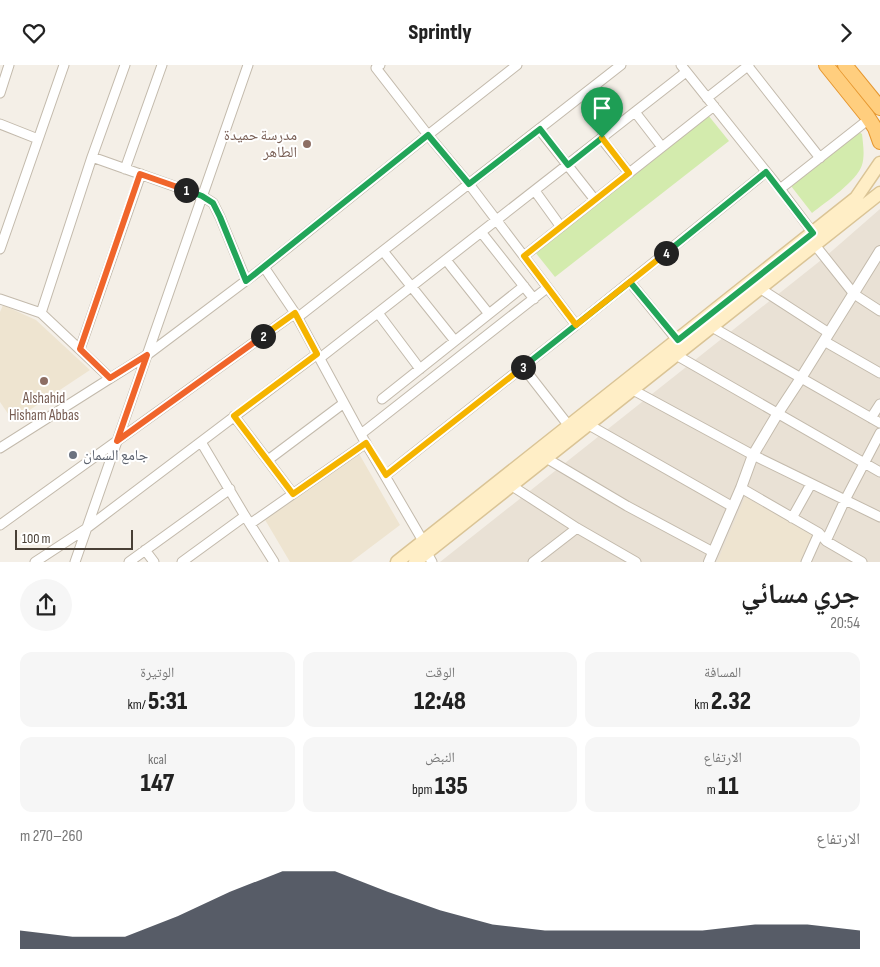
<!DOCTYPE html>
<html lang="ar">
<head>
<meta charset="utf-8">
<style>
  body { margin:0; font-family:"Sofia Sans Condensed","Noto Naskh Arabic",sans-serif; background:#f6f6f6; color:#222; direction:rtl; height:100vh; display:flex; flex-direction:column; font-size:19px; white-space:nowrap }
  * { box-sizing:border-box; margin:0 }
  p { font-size:16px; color:#767676 }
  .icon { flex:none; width:28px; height:28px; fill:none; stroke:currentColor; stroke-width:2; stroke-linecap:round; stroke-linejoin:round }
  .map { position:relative; height:497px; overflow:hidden; direction:ltr }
  .sheet { display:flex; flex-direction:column; background:#fff; flex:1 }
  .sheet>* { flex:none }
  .scale { position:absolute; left:15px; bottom:12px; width:118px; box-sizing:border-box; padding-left:5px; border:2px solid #483f35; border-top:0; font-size:14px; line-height:18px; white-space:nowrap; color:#483f35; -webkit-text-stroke:4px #fff; paint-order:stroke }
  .pin { position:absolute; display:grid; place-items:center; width:42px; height:42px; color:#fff; margin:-51px -21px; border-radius:50% 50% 50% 0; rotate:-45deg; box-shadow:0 0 5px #0007 }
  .pin .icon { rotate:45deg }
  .km { position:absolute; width:25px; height:25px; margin:-12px; border-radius:50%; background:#222; color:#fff; font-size:14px; line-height:25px; text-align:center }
  .round { display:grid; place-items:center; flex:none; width:52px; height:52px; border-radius:26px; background:#f6f6f6 }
  .headline { display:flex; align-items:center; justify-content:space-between; height:85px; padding:0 20px }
  h1 { font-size:28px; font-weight:800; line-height:38px }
  .stats { display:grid; grid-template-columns:repeat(3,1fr); gap:8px; height:85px; padding:5px 20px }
  .stats div { display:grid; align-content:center; border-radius:12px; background:#f6f6f6; text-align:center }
  .stats b { font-size:25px; font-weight:800 }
  .stats small { font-size:14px; font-weight:400 }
  .stats p { font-size:14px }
  .chart { height:140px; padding:10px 20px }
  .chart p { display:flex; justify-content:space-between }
  .chart svg { width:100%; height:90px; margin-top:5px; fill:#111827; opacity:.7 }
  header { display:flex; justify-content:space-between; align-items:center; height:65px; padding:0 20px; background:#fff; font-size:22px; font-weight:800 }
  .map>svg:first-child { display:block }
  .residential { fill:#e9e1d5 }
  .education { fill:#eee4d0 }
  .green { fill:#d3ebad }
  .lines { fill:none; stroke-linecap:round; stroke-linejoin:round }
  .minor-casing { stroke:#c3baac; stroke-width:11 }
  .tertiary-casing { stroke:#c3baac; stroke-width:12 }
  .secondary-casing { stroke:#dac496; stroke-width:15 }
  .trunk-casing { stroke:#e6972f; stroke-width:16 }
  .minor { stroke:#fff; stroke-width:9 }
  .tertiary { stroke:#fff; stroke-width:10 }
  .secondary { stroke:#ffeec6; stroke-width:12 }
  .trunk { stroke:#ffce7e; stroke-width:14 }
  .split-1-casing { stroke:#fff; stroke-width:10 }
  .split-2-casing { stroke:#fff; stroke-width:10 }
  .split-3-casing { stroke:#fff; stroke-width:10 }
  .split-4-casing { stroke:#fff; stroke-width:10 }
  .split-5-casing { stroke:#fff; stroke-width:10 }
  .split-1 { stroke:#22a559; stroke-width:6 }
  .split-2 { stroke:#f0652b; stroke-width:6 }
  .split-3 { stroke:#f5b400; stroke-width:6 }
  .split-4 { stroke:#22a559; stroke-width:6 }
  .split-5 { stroke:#f5b400; stroke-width:6 }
  .education-dot { fill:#8d6e63; stroke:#fff; stroke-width:2 }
  .worship-dot { fill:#6b7280; stroke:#fff; stroke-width:2 }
  .labels { text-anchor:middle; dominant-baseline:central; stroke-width:4; stroke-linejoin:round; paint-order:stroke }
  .education-label { font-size:15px; fill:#785e54; stroke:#fff; text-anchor:end }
  .worship-label { font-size:15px; fill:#5b616d; stroke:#fff; text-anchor:start }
</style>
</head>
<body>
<header><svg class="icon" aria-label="forward" viewBox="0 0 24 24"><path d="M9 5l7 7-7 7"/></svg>Sprintly<svg class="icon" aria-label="heart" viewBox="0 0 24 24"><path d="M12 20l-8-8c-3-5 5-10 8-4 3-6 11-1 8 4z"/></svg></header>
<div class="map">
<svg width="880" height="497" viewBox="0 0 880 497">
  <rect width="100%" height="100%" fill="#f4efe7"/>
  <path class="residential" d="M880 144V497H440L825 192Z"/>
  <path class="education" d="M3 240 36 255 90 305 13 356 0 337V247Z
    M358 387 400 460 351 497H290L264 453Z
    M746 430 814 468 800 497H717Z"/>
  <path class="green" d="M708 50 729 76 555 212 535 187Z
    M859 67 862 69C863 79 865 90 862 100 857 116 826 137 812 148L791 121Z"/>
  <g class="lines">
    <g class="minor-casing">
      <path id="minor" d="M380 0 376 3 428 70 517 0
        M681 0 780 124 813 168
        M747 0 820 93
        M0 28 9 0
        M707 33 749 0
        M635 47 662 82
        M0 59 38 74
        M539 64 595 135
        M601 73 629 108
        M92 92 202 131 213 138 220 152 246 215
        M125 104 162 0
        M780 124 869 54
        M535 126 561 162
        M481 167 534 234
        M815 180 854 229 880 246
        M0 184 64 0
        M383 186 455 276
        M524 191 714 41
        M446 195 489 249
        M264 202 295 248 364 375 423 476 427 488 432 497
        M630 217 677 275
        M761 224 829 268
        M0 234 41 248 110 313
        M41 248 92 92 125 0
        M378 248 420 304
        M297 253 621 0
        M712 262 880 358
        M824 276 880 308
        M80 284 141 109
        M676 290 880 407
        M320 293 686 7
        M523 302 569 361
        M633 325 753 390 880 452
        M382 334 524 221
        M234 351 293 429
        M871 353 880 339
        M589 360 733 442
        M361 369 547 223
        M201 377 245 451 274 497
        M0 383 147 290 264 202 428 70 469 119 576 260
        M546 393 627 441 713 487
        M268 395 344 338
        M386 410 576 260 766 107
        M512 421 577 463 636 497
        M741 423 819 468 826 476 862 497
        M792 453 811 419
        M250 459 366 378
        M0 460 295 248
        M826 476 845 435 880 368
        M145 485 154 497
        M35 497 87 463 317 289
        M75 497 248 0
        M129 497 230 424
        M182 497 245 451
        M533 497 577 463
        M806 497 819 468"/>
    </g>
    <g class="tertiary-casing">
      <path id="tertiary" d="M709 497 741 423 753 390 778 348 801 313 880 186"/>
    </g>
    <g class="secondary-casing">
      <path id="secondary" d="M397 497 856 133 880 98
        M415 497 880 128"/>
    </g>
    <g class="trunk-casing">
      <path id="trunk" d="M826 0 867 51 875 63 880 77
        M845 0 880 43"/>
    </g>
    <use href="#minor" class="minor"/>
    <use href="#tertiary" class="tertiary"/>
    <use href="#secondary" class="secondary"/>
    <use href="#trunk" class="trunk"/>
  </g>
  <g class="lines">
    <g class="split-1-casing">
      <path id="split-1" d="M186 125 202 131 213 138 220 152 246 216 428 70 469 119 540 64 568 100 602 73"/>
    </g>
    <g class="split-2-casing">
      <path id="split-2" d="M186 125 140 109 80 284 110 313 147 290 117 376 263 271"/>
    </g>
    <g class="split-3-casing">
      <path id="split-3" d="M263 271 295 248 317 289 234 351 293 429 366 378 386 410 523 302"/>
    </g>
    <g class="split-4-casing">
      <path id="split-4" d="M523 302 630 217 678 275 813 168 766 107 666 188"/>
    </g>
    <g class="split-5-casing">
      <path id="split-5" d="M602 73 629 108 524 191 576 260 666 188"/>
    </g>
    <use href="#split-1" class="split-1"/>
    <use href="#split-2" class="split-2"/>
    <use href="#split-3" class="split-3"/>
    <use href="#split-4" class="split-4"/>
    <use href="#split-5" class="split-5"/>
  </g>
  <g class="education-dot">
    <circle cx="307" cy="79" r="5"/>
    <circle cx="44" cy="316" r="5"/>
  </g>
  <circle class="worship-dot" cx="73" cy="390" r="5"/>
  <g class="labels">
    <g class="education-label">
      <text x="297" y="70">مدرسة حميدة<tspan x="297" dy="17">الطاهر</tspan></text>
      <text x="44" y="333" text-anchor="middle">Alshahid<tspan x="44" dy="17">Hisham Abbas</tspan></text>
    </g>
    <g class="worship-label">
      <text x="83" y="390">جامع السمان</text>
    </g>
  </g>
</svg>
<div class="scale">100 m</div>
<div class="pin" style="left:602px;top:73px;background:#1e9e55"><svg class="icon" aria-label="arrive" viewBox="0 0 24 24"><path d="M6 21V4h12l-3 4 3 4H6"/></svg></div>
<b class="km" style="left:186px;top:125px">1</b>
<b class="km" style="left:263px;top:271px">2</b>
<b class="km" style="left:523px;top:302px">3</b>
<b class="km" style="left:666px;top:188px">4</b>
</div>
<section class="sheet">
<div class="headline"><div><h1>جري مسائي</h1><p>20:54</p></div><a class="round"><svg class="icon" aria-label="share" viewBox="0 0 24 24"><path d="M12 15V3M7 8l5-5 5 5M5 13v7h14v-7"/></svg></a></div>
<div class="stats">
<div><p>المسافة</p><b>2.32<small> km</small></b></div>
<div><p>الوقت</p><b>12:48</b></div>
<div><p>الوتيرة</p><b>5:31<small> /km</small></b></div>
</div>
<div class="stats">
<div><p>الارتفاع</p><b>11<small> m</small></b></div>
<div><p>النبض</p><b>135<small> bpm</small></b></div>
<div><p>kcal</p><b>147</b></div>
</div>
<div class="chart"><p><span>الارتفاع</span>260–270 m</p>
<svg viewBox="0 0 160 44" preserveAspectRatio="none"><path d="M0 44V35L10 38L20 38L30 28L40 16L50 6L60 6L70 16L80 25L90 32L100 35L110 35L120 35L130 35L140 32L150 32L160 35V44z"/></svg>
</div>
</section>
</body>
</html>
